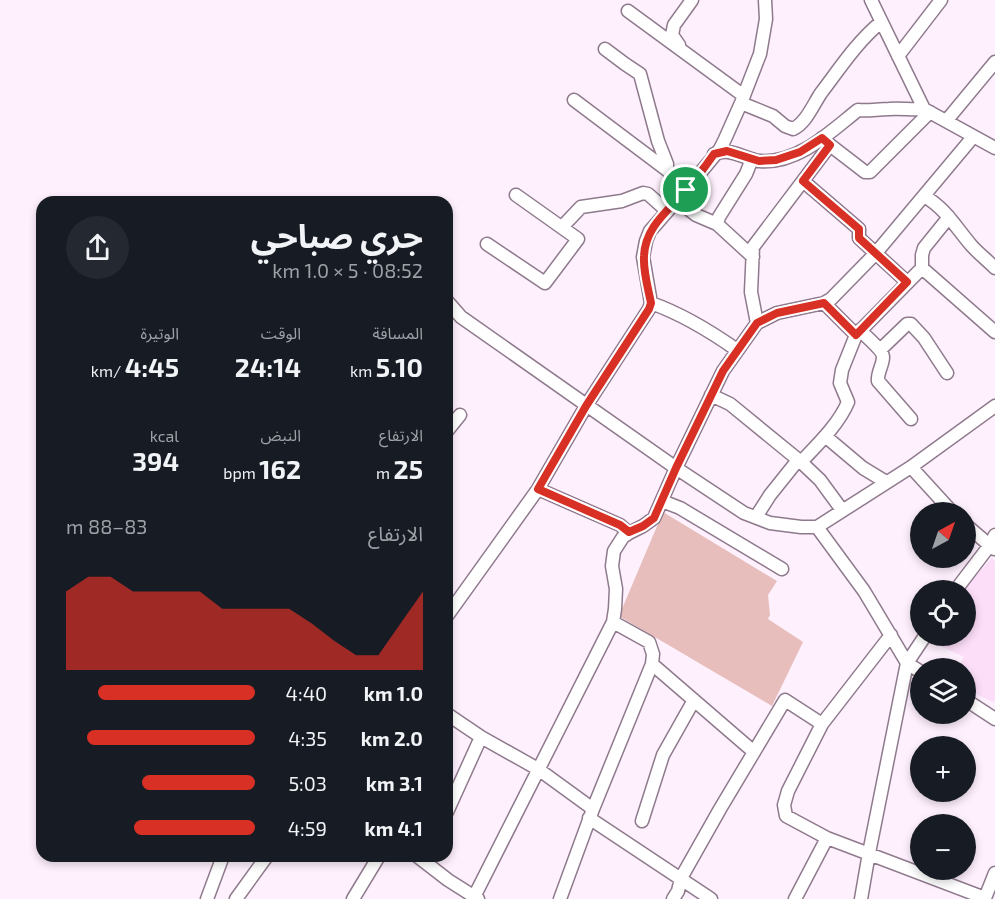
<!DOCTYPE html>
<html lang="ar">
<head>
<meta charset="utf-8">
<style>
  body { margin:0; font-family:"Exo 2","Noto Sans Arabic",sans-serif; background:#242831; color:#f1f3f6; direction:rtl; height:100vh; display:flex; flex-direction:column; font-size:22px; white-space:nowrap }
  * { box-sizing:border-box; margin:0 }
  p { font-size:20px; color:#9ea1a6 }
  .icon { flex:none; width:33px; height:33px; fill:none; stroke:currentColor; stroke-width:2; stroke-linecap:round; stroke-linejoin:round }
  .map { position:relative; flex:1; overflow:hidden; direction:ltr }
  .side { position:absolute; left:36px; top:196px; width:417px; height:666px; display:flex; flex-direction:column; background:#171b24; border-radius:18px; box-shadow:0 3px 9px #0003; direction:rtl }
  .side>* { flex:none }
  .needle { width:39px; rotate:40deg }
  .controls { position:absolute; left:910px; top:502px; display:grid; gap:12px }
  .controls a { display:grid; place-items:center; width:66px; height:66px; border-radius:50%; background:#171b24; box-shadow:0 3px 9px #0003; font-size:30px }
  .pin { position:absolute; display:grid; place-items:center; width:51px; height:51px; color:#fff; margin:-26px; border:3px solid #fff; border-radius:50%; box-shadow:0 2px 6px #0007 }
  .round { display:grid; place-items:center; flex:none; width:63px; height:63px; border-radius:32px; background:#242831 }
  .overview { display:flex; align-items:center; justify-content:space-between; height:102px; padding:0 30px }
  h1 { font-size:33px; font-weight:700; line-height:45px }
  .metrics { display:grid; grid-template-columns:repeat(3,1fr); gap:9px; height:102px; padding:6px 30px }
  .metrics div { display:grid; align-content:center }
  .metrics b { font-size:26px; font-weight:700 }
  .metrics small { font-size:16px; font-weight:400 }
  .metrics p { font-size:16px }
  .chart { height:168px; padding:12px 30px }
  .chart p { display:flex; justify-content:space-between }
  .chart svg { width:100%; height:108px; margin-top:6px; fill:#d93025; opacity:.7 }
  ul { padding:0 30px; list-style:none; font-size:20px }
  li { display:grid; grid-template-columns:96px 72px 1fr; align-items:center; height:45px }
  li i { height:15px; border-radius:8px; background:#d93025 }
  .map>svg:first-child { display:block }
  .built { fill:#fcdef9 }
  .green { fill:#e7bebb }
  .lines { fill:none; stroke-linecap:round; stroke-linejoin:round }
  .minor-casing { stroke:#8f7a8d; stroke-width:15 }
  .minor { stroke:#fff; stroke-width:12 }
  .route-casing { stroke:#fff; stroke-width:12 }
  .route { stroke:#d93025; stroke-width:8 }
</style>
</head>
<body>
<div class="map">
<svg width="995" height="899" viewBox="0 0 995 899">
  <rect width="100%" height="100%" fill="#fef0fd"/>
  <path class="built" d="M992 558 995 561V701L993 702 966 689V669H958L964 657 927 640 930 636H966V591H962Z"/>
  <path class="green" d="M663 512 777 581 768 595 770 615 768 619 803 642 772 706 619 616Z"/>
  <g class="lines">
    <g class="minor-casing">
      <path id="minor" d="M871 0 924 109 995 148
        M628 11 744 96
        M679 45 672 35 674 25 692 0
        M605 49 625 64 640 74 658 141 667 164V170L678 180 686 190
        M898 56 941 0
        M574 100 667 170
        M741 103 773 116 785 126 793 129C806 123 813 105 821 93 840 68 857 42 881 22
        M947 120 995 62
        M830 145 865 172H870L930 112
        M714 154C718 153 724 151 728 152 739 153 749 160 760 161 798 164 830 132 858 110 869 111 878 109 889 109 900 108 912 110 924 109
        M803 181 859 229V238L907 282
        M924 196C945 208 955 226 971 245 978 253 987 260 995 268
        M677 200 696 215 717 224 753 257
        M717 224 719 217 746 174 752 159
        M562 227 581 207 622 201 643 193 648 194 667 211
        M487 244 545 283 578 239 516 195
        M922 268V255L924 248 949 217
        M447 301 461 317 676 468 744 513 770 523 801 527H817L911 467 995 406
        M651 303C682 314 710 331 737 350
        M824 303 856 335 922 268 995 332
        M757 323 751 292 753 247 830 145 822 138
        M860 330C865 336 883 350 883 357 883 365 877 373 878 381L911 419
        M880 350 907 324H911L924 338 947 373
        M711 395 730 404 801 462 820 480 842 510
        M447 431 460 415
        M825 436 863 468 886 482
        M801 462C817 445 839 424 848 402L840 383 842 370 856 335
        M911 467 953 513
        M538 489 620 525 629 533
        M662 501 680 508 782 569
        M756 517 770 495 798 460
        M966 525 994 549
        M817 527 864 591 907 663 921 672
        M955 591 990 545 995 535
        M447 616 538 489 586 406 649 309 651 303 643 257 646 241 650 231 686 190 720 149 725 139 741 103 760 54 766 19 765 0
        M613 622 615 609 616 589 612 566 614 551 623 537 629 533 643 526 654 518 676 468 723 371 757 323 777 313 824 303 831 299 875 254 973 137
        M652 664 754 752
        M966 700 995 719
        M447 714 481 737 538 769 593 809
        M822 724 788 791 784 805 786 816 827 838 985 898 995 873
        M447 812 481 737
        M589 818 711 899
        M642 821 663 755 694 700
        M417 856 448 880 478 899
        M207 899 223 856
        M236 899 267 856
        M353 899 379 856
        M473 899 613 622 649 642 653 654 652 664 593 809 560 899
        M673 899 678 891 681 878 720 809 785 700 822 724 891 635
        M795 899 827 838
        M861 899 869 853 907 663 925 636"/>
    </g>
    <use href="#minor" class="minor"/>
  </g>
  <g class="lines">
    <g class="route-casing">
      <path id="route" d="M822 138 830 145 803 181 859 229V238L907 282 856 335 824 303 777 313 757 323 723 371 676 468 654 518 643 526 629 532 620 525 538 489 586 406 649 309 651 303C648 288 643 271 644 256 645 227 668 211 685 191 696 179 705 167 714 154L727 151 759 161 776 160 800 152Z"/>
    </g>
    <use href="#route" class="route"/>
  </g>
</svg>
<div class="controls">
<a><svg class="needle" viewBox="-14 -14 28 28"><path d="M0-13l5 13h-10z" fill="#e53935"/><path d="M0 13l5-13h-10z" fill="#9ea1a6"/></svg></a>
<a><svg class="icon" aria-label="locate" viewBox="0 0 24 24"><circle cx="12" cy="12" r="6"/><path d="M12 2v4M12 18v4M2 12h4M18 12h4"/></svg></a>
<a><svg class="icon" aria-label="layers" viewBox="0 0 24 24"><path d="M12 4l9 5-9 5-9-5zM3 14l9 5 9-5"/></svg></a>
<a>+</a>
<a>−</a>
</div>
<div class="pin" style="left:686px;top:190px;background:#1e9e55"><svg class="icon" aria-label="arrive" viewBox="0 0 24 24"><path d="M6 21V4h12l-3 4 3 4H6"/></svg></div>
<section class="side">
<div class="overview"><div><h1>جري صباحي</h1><p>08:52 · 5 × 1.0 km</p></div><a class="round"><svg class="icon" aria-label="share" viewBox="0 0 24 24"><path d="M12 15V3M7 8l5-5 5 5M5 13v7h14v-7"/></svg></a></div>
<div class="metrics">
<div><p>المسافة</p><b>5.10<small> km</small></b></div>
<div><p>الوقت</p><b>24:14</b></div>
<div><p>الوتيرة</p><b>4:45<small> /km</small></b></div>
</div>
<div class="metrics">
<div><p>الارتفاع</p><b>25<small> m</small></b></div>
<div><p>النبض</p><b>162<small> bpm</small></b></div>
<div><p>kcal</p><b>394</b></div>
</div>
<div class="chart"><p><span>الارتفاع</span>83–88 m</p>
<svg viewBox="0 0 160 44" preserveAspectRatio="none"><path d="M0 44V12L10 6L20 6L30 12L40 12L50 12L60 12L70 19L80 19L90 19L100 19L110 25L120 32L130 38L140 38L150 25L160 12V44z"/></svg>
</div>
<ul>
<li><b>1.0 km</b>4:40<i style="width:83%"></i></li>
<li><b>2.0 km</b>4:35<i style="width:89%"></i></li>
<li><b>3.1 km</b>5:03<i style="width:60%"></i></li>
<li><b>4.1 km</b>4:59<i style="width:64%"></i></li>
</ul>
</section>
</div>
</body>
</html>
